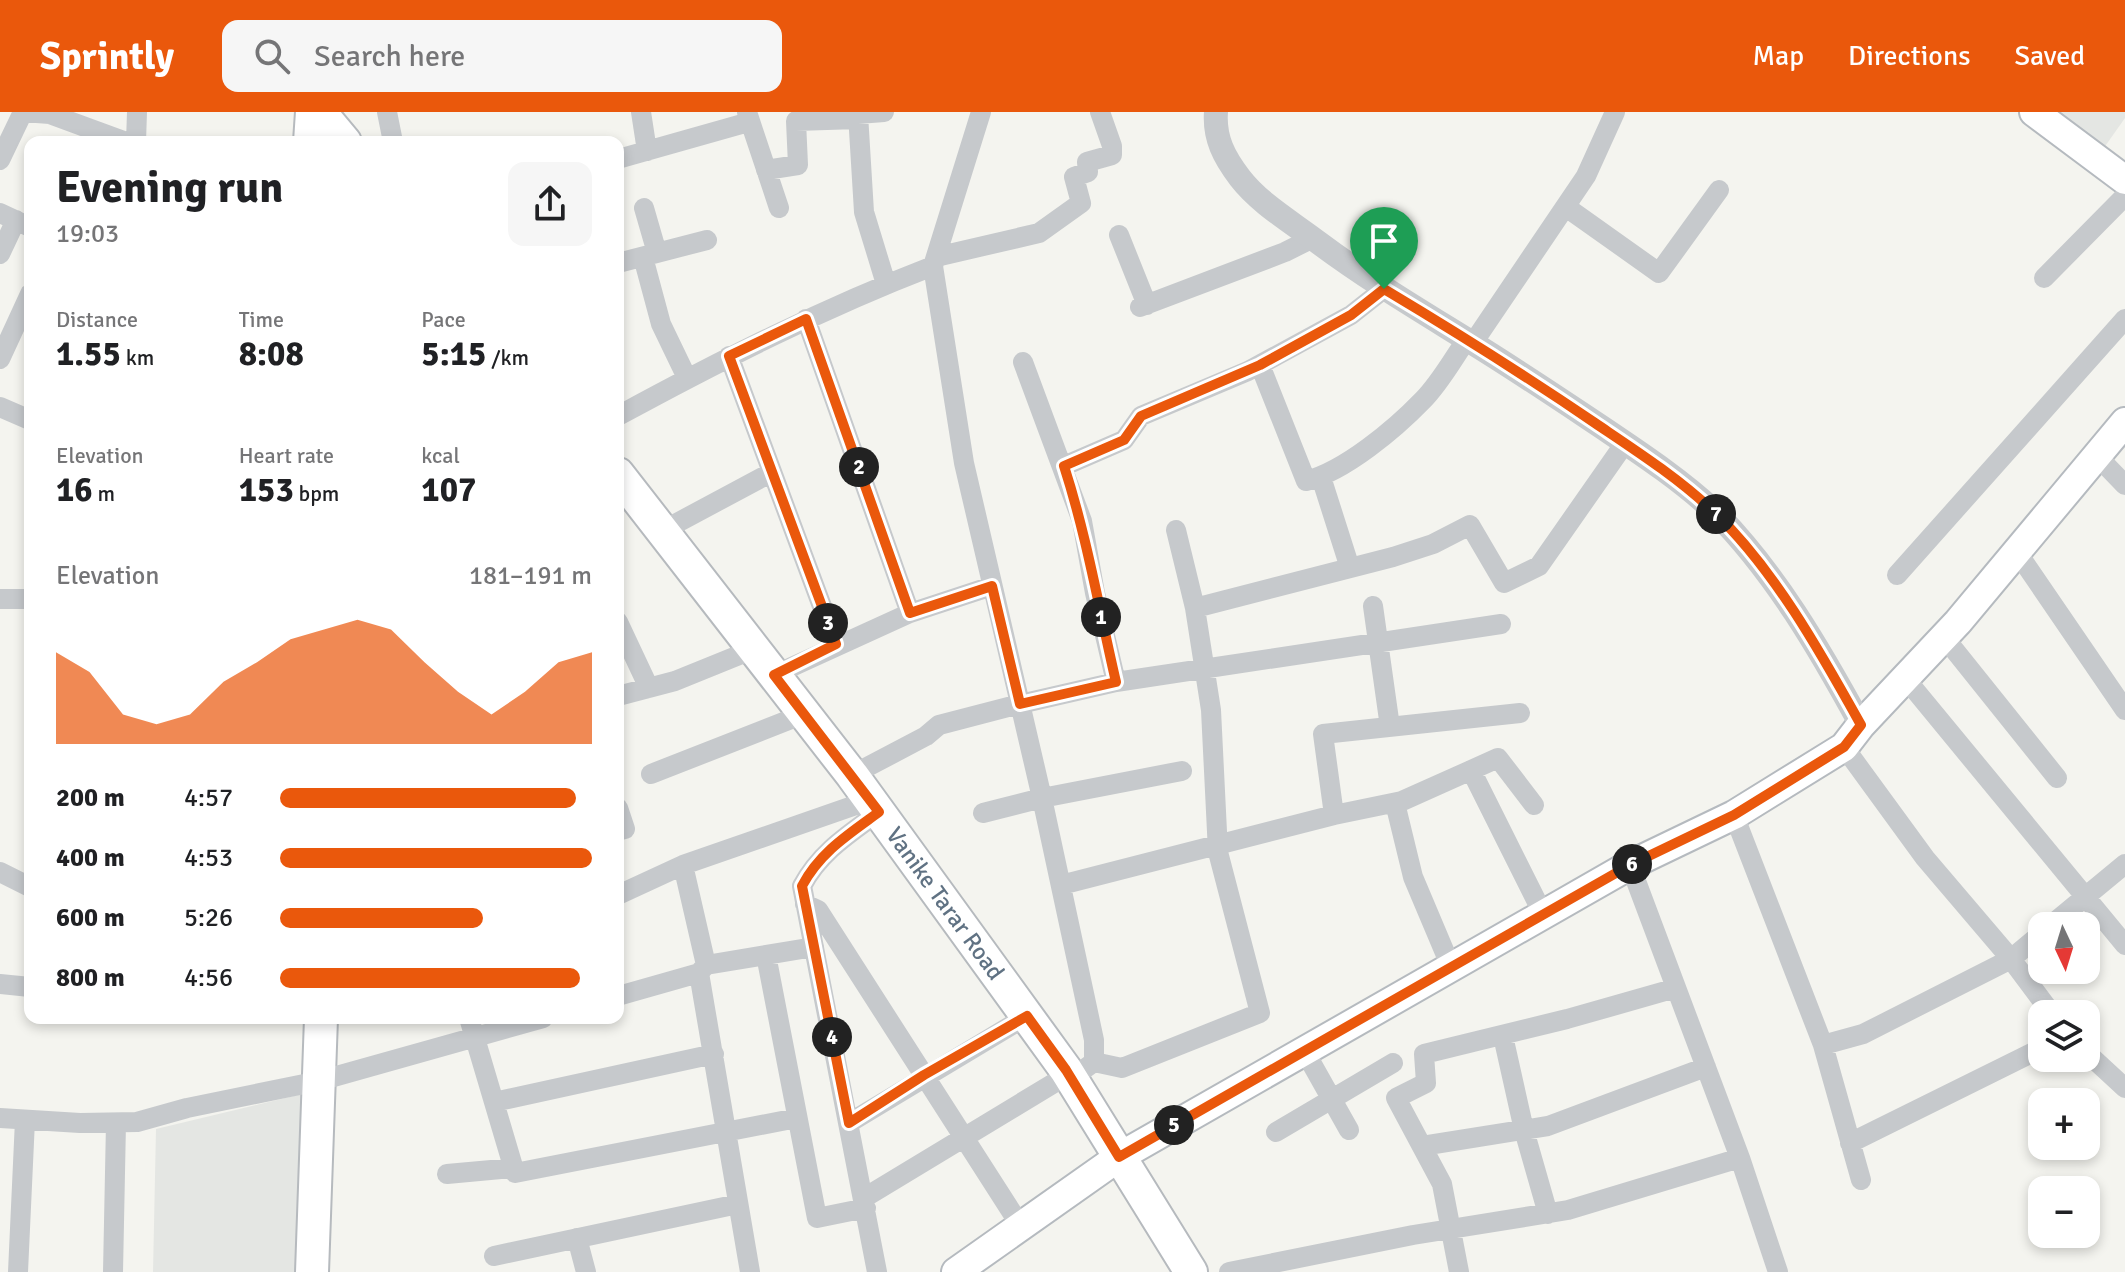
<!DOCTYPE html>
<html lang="en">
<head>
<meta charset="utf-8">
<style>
  body { margin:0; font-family:Signika,sans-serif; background:#f6f6f6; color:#202124; height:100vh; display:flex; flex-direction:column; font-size:30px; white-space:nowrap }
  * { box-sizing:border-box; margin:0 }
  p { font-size:26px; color:#757577 }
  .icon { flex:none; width:44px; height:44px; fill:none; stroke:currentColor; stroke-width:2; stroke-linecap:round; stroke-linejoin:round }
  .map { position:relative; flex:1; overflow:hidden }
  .sheet { position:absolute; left:24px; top:24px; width:600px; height:888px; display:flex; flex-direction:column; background:#fff; border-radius:16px; box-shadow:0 4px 12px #0003 }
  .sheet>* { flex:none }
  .needle { width:52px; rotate:176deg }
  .controls { position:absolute; left:2028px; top:800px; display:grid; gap:16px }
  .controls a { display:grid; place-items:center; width:72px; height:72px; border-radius:16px; background:#fff; box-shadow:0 4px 12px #0003; font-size:40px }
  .pin { position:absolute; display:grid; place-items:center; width:68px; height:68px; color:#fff; margin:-82px -34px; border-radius:50% 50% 50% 0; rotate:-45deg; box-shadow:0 0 8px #0007 }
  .pin .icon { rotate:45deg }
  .km { position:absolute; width:40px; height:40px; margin:-20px; border-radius:50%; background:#222; color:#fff; font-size:22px; line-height:40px; text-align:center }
  .round { display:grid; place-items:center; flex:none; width:84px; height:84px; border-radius:16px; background:#f6f6f6 }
  .summary { display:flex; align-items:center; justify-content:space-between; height:136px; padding:0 32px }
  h1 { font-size:44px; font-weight:700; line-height:60px }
  .metrics { display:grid; grid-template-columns:repeat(3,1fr); gap:12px; height:136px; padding:8px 32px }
  .metrics div { display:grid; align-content:center }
  .metrics b { font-size:34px; font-weight:700 }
  .metrics small { font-size:22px; font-weight:400 }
  .metrics p { font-size:22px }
  .chart { height:224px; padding:16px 32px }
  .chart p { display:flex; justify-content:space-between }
  .chart svg { width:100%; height:144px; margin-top:8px; fill:#ea580c; opacity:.7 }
  ul { padding:0 32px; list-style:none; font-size:26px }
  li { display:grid; grid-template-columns:128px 96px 1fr; align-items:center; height:60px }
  li i { height:20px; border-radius:10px; background:#ea580c }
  header { display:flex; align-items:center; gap:48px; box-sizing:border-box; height:112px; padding:0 40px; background:#ea580c; color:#fff }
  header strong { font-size:38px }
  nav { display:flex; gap:44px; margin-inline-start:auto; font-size:28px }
  .search { width:560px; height:72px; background:#f6f6f6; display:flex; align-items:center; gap:20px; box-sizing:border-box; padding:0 28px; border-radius:16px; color:#757577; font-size:30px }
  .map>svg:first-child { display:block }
  .built { fill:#e4e6e3 }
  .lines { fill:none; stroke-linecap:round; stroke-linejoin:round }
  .secondary-casing { stroke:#b5babf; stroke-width:32 }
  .primary-casing { stroke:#b6babe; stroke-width:36 }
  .minor { stroke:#c6c9cc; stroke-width:20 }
  .tertiary { stroke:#c6c9cc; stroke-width:24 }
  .secondary { stroke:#fff; stroke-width:28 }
  .primary { stroke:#fff; stroke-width:32 }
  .route-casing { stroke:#fff; stroke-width:16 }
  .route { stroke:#ea580c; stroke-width:10 }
  .labels { text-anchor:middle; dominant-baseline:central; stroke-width:8; stroke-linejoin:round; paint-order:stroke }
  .street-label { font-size:24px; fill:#607283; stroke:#fff }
</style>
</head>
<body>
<header>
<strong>Sprintly</strong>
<div class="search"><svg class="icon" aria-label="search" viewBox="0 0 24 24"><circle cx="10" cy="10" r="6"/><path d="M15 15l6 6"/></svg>Search here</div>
<nav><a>Map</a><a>Directions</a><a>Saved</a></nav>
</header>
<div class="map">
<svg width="2125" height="1160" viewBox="0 0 2125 1160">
  <rect width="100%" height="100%" fill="#f4f4ef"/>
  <path class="built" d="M2048 0H2125V6L2101 40Z
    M302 982 299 1160H153L156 1017Z"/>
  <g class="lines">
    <g class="secondary-casing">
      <path id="secondary" d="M2034 0 2125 68
        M956 1160 1119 1045 1630 753 1734 703 1844 635 1861 613 1958 510 2125 310"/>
    </g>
    <g class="primary-casing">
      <g id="primary">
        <path d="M320 0 345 30"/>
        <path d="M310 30 312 0"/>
        <path id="s1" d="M618 362 852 663 1066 958 1191 1160"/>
        <path d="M312 1160 321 906"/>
      </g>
    </g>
    <path class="minor" d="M387 0 393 30
      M641 0 647 39
      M747 0 779 96
      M884 0 858 2 864 100 886 172
      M981 0 933 154 964 351 1042 686 1094 928V950L1072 966
      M136 30 137 0
      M618 47 749 10
      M0 48 23 0 50 2 126 30
      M766 58 798 53 796 9 858 7
      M1566 95 1659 161 1719 78
      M644 96 657 141
      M0 101 30 115
      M1119 123 1147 193
      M0 142 16 108
      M643 145 661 212 687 266
      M936 145 1039 121 1081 91 1074 65 1088 60 1087 50 1112 43V34L1100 0
      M618 151 707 128
      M2044 166 2125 84
      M1140 195 1285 140 1313 126
      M806 207 910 501
      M1473 231 1586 64 1615 0
      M729 244 836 532
      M0 247 30 182
      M1023 250 1082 409 1095 481 1116 570
      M1260 253 1306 369C1345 359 1395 317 1423 288 1440 271 1453 247 1467 227
      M0 295 30 308
      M618 304C721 248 824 196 933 154
      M2097 344 2125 373
      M1064 354 1124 328 1141 304 1248 259 1351 203 1384 177
      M1321 365 1350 456
      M662 419 772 360
      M2017 440 2125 598
      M1897 463 2125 207
      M0 487H30
      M1373 494 1390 615
      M1195 496 1393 445 1433 432 1470 413 1504 471 1539 454 1625 331
      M618 510 649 576
      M1944 525 2057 666
      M774 563 910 501 992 474
      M1905 566 2125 833
      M618 584 675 569 754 537
      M1844 635 1925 746 2011 847 2052 902
      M1471 658 1543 802
      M651 662 804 602
      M852 663 926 624 939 613 1020 592 1116 570 1501 512
      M1395 691 1413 765 1451 855
      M618 696 625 717 618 719
      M983 701 1042 686 1182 659
      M1334 703 1323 622 1520 601
      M1734 703 1823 933 1861 1068
      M683 753 706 853
      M1630 753 1740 1046 1778 1160
      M0 760 30 775
      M1061 773 1334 703 1402 689 1498 646 1534 693
      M618 783 683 753 870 688
      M805 792 818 798 1020 1113
      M2050 814 2125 752
      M766 843 817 1106 866 1096
      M699 861 706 853 814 835
      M0 872 30 875
      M618 884 699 861 750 1160
      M469 906 515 1061 797 1006
      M1503 924 1524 1018 1548 1102
      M1823 933 1863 922 2011 847 2042 821
      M1304 938 1349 1018
      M2086 940 2125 976
      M1094 950 1122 956 1260 901 1218 740 1211 598 1195 496 1176 418
      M494 990 714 942
      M0 1006 80 1011 137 1010 187 996 319 969 543 906
      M849 1011 1027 904
      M1276 1020 1393 951
      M1850 1031 2042 936
      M1422 1034 1548 1014 1706 955
      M447 1062 513 1056
      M864 1086 1069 962
      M577 1126 586 1160
      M494 1144 738 1092
      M18 1160 25 1008
      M113 1160 116 1011
      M877 1160 802 774C820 740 849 722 879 700
      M1229 1160 1413 1123 1568 1098 1740 1046
      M1459 1160 1442 1072 1396 986 1426 971 1424 942 1567 907 1676 876"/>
    <path class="tertiary" d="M1216 0C1214 26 1224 45 1240 66 1260 92 1293 111 1319 131 1366 166 1416 196 1466 227 1512 255 1558 286 1603 316 1640 341 1681 368 1714 399 1775 460 1820 538 1861 613"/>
    <use href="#secondary" class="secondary"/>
    <use href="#primary" class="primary"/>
  </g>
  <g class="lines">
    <g class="route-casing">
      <path id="route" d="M1384 177C1456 220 1526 264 1595 311 1635 338 1677 365 1712 398 1773 455 1821 541 1861 613L1844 635 1734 703 1630 753 1119 1045 1066 958 1027 904 924 963 849 1011 802 774C820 740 849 722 879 700L774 563 836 532 729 244 806 207 910 501 992 474 1020 592 1116 570C1099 497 1087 425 1064 354L1124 328 1141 304 1260 253 1351 203Z"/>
    </g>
    <use href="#route" class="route"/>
  </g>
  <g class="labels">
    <g class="street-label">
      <text stroke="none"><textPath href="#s1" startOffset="540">Vanike Tarar Road</textPath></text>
    </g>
  </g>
</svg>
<div class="controls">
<a><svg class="needle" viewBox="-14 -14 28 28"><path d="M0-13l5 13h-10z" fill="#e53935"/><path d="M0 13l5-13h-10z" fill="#757577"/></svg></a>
<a><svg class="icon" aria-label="layers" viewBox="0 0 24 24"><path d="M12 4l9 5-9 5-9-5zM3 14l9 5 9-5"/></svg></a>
<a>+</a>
<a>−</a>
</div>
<div class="pin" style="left:1384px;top:177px;background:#1e9e55"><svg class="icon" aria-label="arrive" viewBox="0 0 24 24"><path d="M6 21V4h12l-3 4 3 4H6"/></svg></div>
<b class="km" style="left:1101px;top:505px">1</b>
<b class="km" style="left:859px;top:355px">2</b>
<b class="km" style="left:828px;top:511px">3</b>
<b class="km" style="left:832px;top:925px">4</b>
<b class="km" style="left:1174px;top:1013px">5</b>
<b class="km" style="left:1632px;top:752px">6</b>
<b class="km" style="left:1716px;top:402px">7</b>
<section class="sheet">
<div class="summary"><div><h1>Evening run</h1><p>19:03</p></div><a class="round"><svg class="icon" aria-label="share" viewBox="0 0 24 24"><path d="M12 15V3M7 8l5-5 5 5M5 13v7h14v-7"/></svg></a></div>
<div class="metrics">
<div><p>Distance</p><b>1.55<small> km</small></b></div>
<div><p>Time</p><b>8:08</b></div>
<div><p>Pace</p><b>5:15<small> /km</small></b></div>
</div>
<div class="metrics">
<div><p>Elevation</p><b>16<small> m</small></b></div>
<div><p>Heart rate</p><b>153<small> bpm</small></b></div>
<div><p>kcal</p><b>107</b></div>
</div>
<div class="chart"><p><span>Elevation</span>181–191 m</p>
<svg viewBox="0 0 160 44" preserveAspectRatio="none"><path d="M0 44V16L10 22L20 35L30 38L40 35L50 25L60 19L70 12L80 9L90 6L100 9L110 19L120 28L130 35L140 28L150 19L160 16V44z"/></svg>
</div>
<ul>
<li><b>200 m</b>4:57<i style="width:95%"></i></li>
<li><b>400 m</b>4:53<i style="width:100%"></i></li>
<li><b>600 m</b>5:26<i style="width:65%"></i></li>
<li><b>800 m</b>4:56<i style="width:96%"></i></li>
</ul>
</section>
</div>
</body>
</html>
